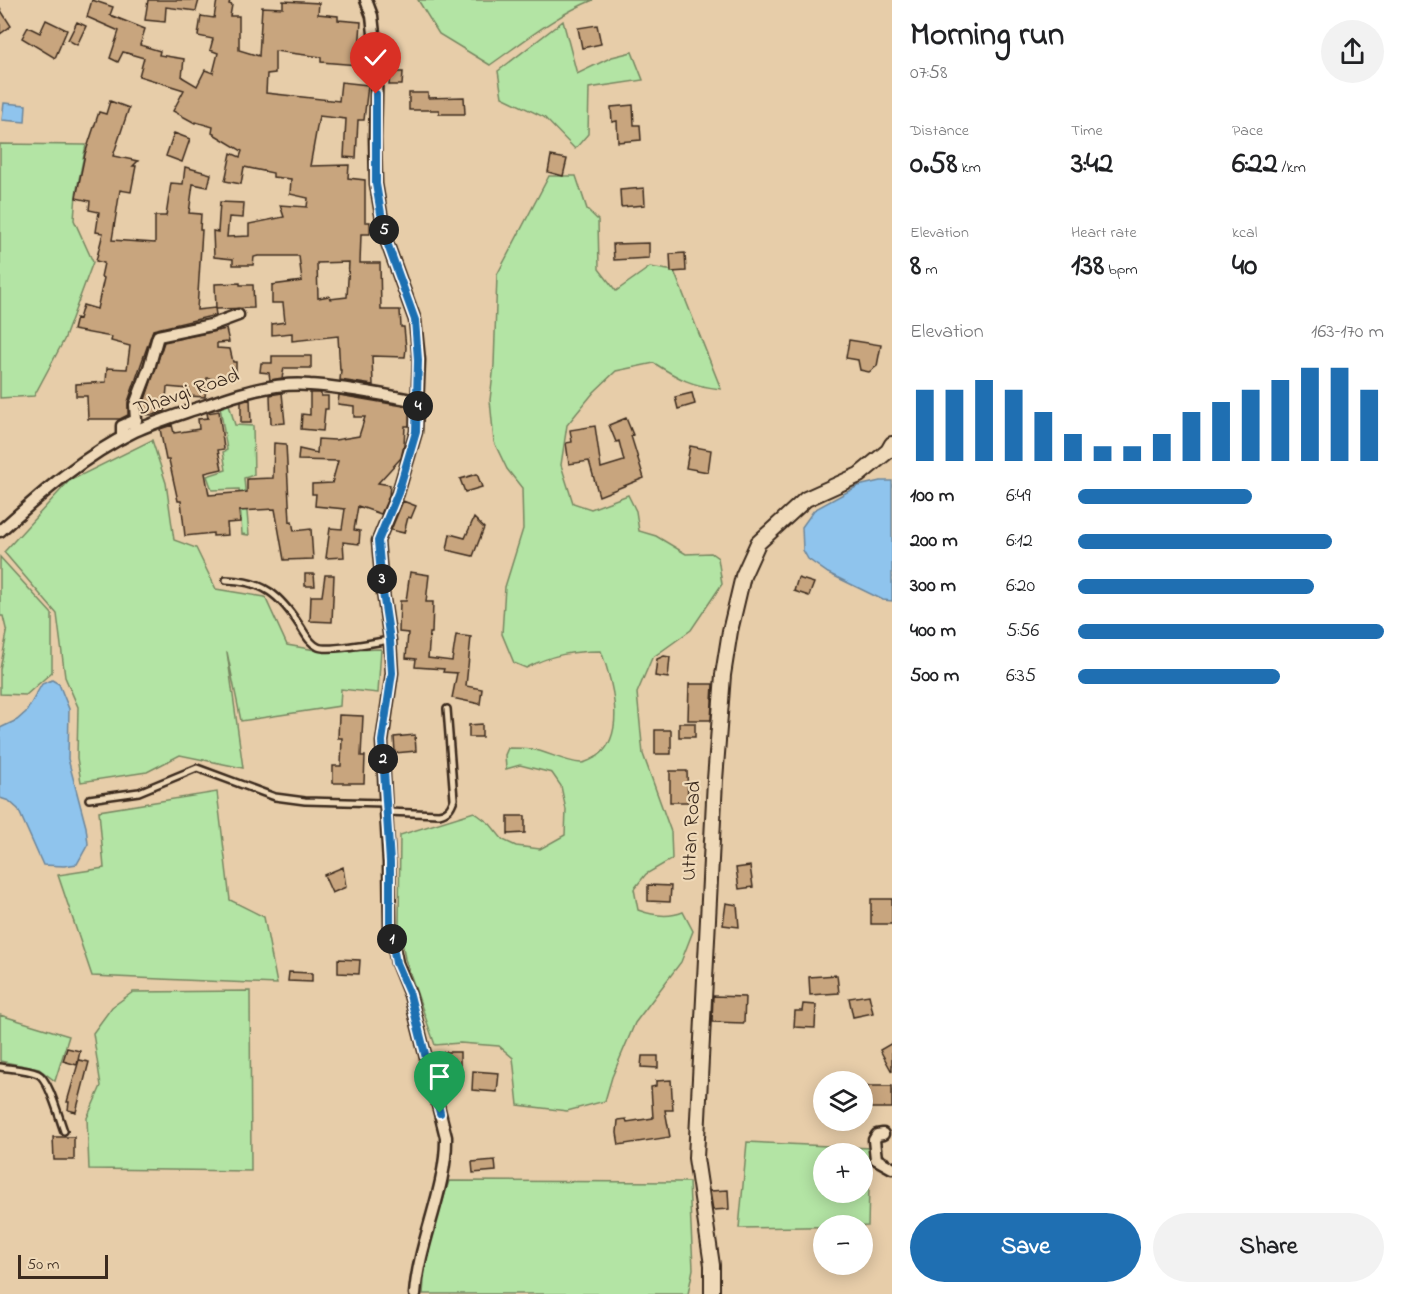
<!DOCTYPE html>
<html lang="en">
<head>
<meta charset="utf-8">
<style>
  body { margin:0; font-family:"Indie Flower",sans-serif; background:#f2f2f2; color:#202124; height:100vh; display:flex; flex-direction:column; font-size:22px; white-space:nowrap }
  * { box-sizing:border-box; margin:0 }
  p { font-size:20px; color:#757577 }
  .icon { flex:none; width:33px; height:33px; fill:none; stroke:currentColor; stroke-width:2; stroke-linecap:round; stroke-linejoin:round }
  .map { position:relative; flex:1; overflow:hidden }
  .sheet { display:flex; flex-direction:column; background:#fff; width:510px }
  .sheet>* { flex:none }
  .buttons { position:absolute; left:813px; top:1071px; display:grid; gap:12px }
  .buttons a { display:grid; place-items:center; width:60px; height:60px; border-radius:50%; background:#fff; box-shadow:0 3px 15px #0003; font-size:30px }
  .scale { position:absolute; left:18px; bottom:15px; width:90px; box-sizing:border-box; padding-left:6px; border:3px solid #3b2a1e; border-top:0; font-size:16px; line-height:21px; white-space:nowrap; color:#3b2a1e; -webkit-text-stroke:4px #efd9b8; paint-order:stroke }
  .pin { position:absolute; display:grid; place-items:center; width:51px; height:51px; color:#fff; margin:-62px -26px; border-radius:50% 50% 50% 0; rotate:-45deg; box-shadow:0 0 6px #0007 }
  .pin .icon { rotate:45deg }
  .km { position:absolute; width:30px; height:30px; margin:-15px; border-radius:50%; background:#222; color:#fff; font-size:16px; line-height:30px; text-align:center }
  .round { display:grid; place-items:center; flex:none; width:63px; height:63px; border-radius:32px; background:#f2f2f2 }
  .summary { display:flex; align-items:center; justify-content:space-between; height:102px; padding:0 18px }
  h1 { font-size:33px; font-weight:700; line-height:45px }
  .metrics { display:grid; grid-template-columns:repeat(3,1fr); gap:9px; height:102px; padding:6px 18px }
  .metrics div { display:grid; align-content:center }
  .metrics b { font-size:30px; font-weight:700 }
  .metrics small { font-size:16px; font-weight:400 }
  .metrics p { font-size:16px }
  .chart { height:168px; padding:12px 18px }
  .chart p { display:flex; justify-content:space-between }
  .chart svg { width:100%; height:108px; margin-top:6px; stroke:#1f6fb2; stroke-width:6 }
  .primary-button { display:flex; gap:12px; margin-top:auto; padding:12px 18px }
  .primary-button a { flex:1; height:69px; border-radius:36px; background:#1f6fb2; color:#fff; font-size:24px; font-weight:700; line-height:69px; text-align:center }
  .primary-button a+a { background:#f2f2f2; color:#202124 }
  ul { padding:0 18px; list-style:none; font-size:20px }
  li { display:grid; grid-template-columns:96px 72px 1fr; align-items:center; height:45px }
  li i { height:15px; border-radius:8px; background:#1f6fb2 }
  main { display:flex; flex:1; min-height:0 }
  .map>svg:first-child { display:block }
  .green { fill:#b3e4a4; stroke:#778761; stroke-width:1.5; fill-rule:evenodd }
  .water { fill:#8fc4ed; stroke:#6d869a; stroke-width:1.5 }
  .building { fill:#c8a57e; stroke:#3b2a1e; stroke-width:1.5; fill-rule:evenodd }
  .lines { fill:none; stroke-linecap:round; stroke-linejoin:round }
  .lane-casing { stroke:#3b2a1e; stroke-width:10 }
  .street-casing { stroke:#3b2a1e; stroke-width:15 }
  .secondary-casing { stroke:#3b2a1e; stroke-width:18 }
  .lane { stroke:#efd9b8; stroke-width:5 }
  .street { stroke:#efd9b8; stroke-width:10 }
  .secondary { stroke:#efd9b8; stroke-width:14 }
  .route-casing { stroke:#fff; stroke-width:12 }
  .route { stroke:#1f6fb2; stroke-width:8 }
  .labels { text-anchor:middle; dominant-baseline:central; stroke-width:4.5; stroke-linejoin:round; paint-order:stroke }
  .street-label { font-size:21px; fill:#3b2a1e; stroke:#efd9b8 }
</style>
</head>
<body>
<main>
<div class="map">
<svg width="892" height="1294" viewBox="0 0 892 1294">
  <rect width="100%" height="100%" fill="#e7cda9"/>
  <filter id="ink" filterUnits="userSpaceOnUse"><feTurbulence type="fractalNoise" baseFrequency=".0167" numOctaves="2"/><feDisplacementMap in="SourceGraphic" scale="12" xChannelSelector="R" yChannelSelector="G"/><feConvolveMatrix kernelMatrix="1 2 1 2 8 2 1 2 1" color-interpolation-filters="sRGB"/></filter>
  <g filter="url(#ink)">
    <path class="green" d="M418 0H593C556 15 523 42 490 65L439 34Z
      M563 21 577 74 612 57 632 52 643 80 589 88 588 134 575 149 544 117 502 97 498 71Z
      M0 144 86 145 76 194 74 220 93 262 64 340 34 396 0 398Z
      M549 176H576L587 209 598 220 599 269 616 291 650 267 674 271 721 389C692 386 679 379 654 363L616 371 594 392 567 425 561 465 573 503 591 509 628 495 636 511 639 531 656 536 686 554 711 553 718 558 722 584 691 630 652 658 637 693 643 754 671 832 672 859 646 874 634 889 638 910C654 916 668 918 683 912L693 931 681 962 635 1023 612 1077 605 1101 567 1111 518 1105 513 1058 499 1046 460 1043 435 1045 405 959 399 924 400 835 474 812 490 824 503 840 516 846 540 849 565 835 566 810 561 786 552 773 520 765 506 769 505 755 508 748C515 748 524 748 531 749 548 752 564 762 581 763 587 763 592 759 598 756 627 734 612 680 601 651 573 651 550 655 526 668L514 663 502 634 505 587 523 529 522 488 507 469 494 442 490 400 494 365 497 275Z
      M229 404 235 425 253 426 254 475 244 478 249 535 242 534 239 489 212 490 207 476 226 470 223 452 227 450 220 406Z
      M152 440 166 483 174 540 196 548 216 589 265 597 287 645 321 651 381 649 378 693 341 689 340 706 241 721 227 652 243 768 180 755 147 772 81 782 77 758 78 707 65 677 57 614 4 552 69 481Z
      M0 557 52 614V672L26 695 0 694V669L7 633 3 616H0Z
      M217 792 230 900 264 917 277 984 92 976 58 875 104 868 99 811Z
      M250 991 251 1171 89 1169 87 1118 101 1086 93 1033 112 1007 133 992Z
      M0 1015 69 1036 55 1081 39 1069 0 1061Z
      M747 1142 870 1148 868 1226 739 1228ZM824 1154H862V1192H824Z
      M449 1181 689 1182 693 1269 688 1294H423L426 1255Z"/>
    <path class="water" d="M4 103 26 105 25 122 2 120Z
      M880 481H892V601L883 600 828 573 808 559 803 550 802 527 814 510 858 486Z
      M52 680 59 684 69 709 68 759 86 827 88 844 77 864 64 866 43 865 18 809 9 801 0 798V728L17 720 26 712 42 684Z"/>
    <path class="building" d="M92 0 113 7 110 15 145 29 140 45 160 51 159 55 184 59 182 77 197 86 205 70 213 73 218 53 210 50 213 39 198 36 201 16 214 18 217 0H230L229 4 232 5 230 16H239V50L259 56 262 7 283 8V1L319 3 318 14 338 16V20L361 22 358 65 321 62V57L275 51V73L267 74 266 93 339 101 341 82 368 85 364 120H358L356 158 344 157 346 119 319 116 310 166 349 165 348 178 365 180V222H370V234H361L360 263H380L381 310H400L401 327H404L406 348 405 357 372 356 373 385 340 380 341 370H340L338 336 292 341V333L272 335V324L285 322 283 303H272V285L302 281 299 256H258L254 257 253 265H233V259L214 257 213 231 218 232 220 202 244 203 243 218 229 217 227 237 249 236V224L284 217 280 205 307 207 308 198 290 194 291 179 273 177V173L244 167 241 184 225 181 231 153 240 157 242 151 212 133 213 127 196 122 195 123 173 111 184 90 139 76 144 58 123 52 118 62 110 58 119 31 87 17ZM349 262 347 297 330 299 329 296 318 298 317 263Z
      M148 0H199L196 11 166 7 165 22 145 20Z
      M0 9 11 26 0 34Z
      M46 20 67 30 55 58 22 38 28 27 40 33Z
      M77 22 86 26 77 45 68 40Z
      M597 25 601 44 582 48 578 28Z
      M390 72H403L402 85H389Z
      M409 93H428V98L464 97 465 114H439V110H409Z
      M110 101 129 108 113 156 138 161 133 166H136L131 192 120 190 112 240 155 243V216H166L171 183 183 184 185 167 211 174 208 187 193 184 189 213 201 214 200 230H202L197 310 215 308 216 315 153 330 128 402V415L120 419H88L87 396H76V384L106 382 107 368 127 369 130 346 111 341 112 337 73 330 76 318 79 319 83 305 97 309 104 278 101 277 104 263 96 261 103 233 96 232 99 212 89 210 90 201 76 198 85 154 99 112 106 114Z
      M633 105 634 125H640L641 140 618 142 617 121 612 122 611 107Z
      M174 133 190 139 182 162 166 156Z
      M551 156 567 159 563 176 548 172Z
      M644 188 645 205 621 207 620 190Z
      M649 243V258L614 260 613 244Z
      M685 253 686 271 671 272 670 254Z
      M240 283V285H253L254 308 216 309 215 284Z
      M226 329 229 342 217 343V348L230 349 233 362H236V375H218V379L207 378 205 397 189 396V389L167 387 165 411 153 415 143 414V406L164 342Z
      M849 340 881 345 877 366 869 372 860 370 858 360 846 358Z
      M272 356H311V368H284L282 378 270 380 269 373 260 372 261 363H272Z
      M282 393 285 423 271 424 270 395Z
      M310 393H321V396H328V409H325L323 431 301 429 302 414 310 415Z
      M692 393 695 404 678 409 675 397Z
      M339 395 409 407V426H405L404 445 401 458 378 483 390 485 389 496 381 514 358 506 354 530 360 531 359 544 343 542 344 557 326 558 330 528 342 529 345 509 315 506 316 494H312V484L332 483 338 461 298 460 299 449 317 453 318 439 335 440 359 436 365 417H354V406L338 404Z
      M250 399 251 423H241V402Z
      M219 411 224 449 218 450 222 469 205 473 209 495 247 492V479L273 478 274 443 286 444 290 522 292 521 294 531 311 529 313 559 284 560 275 509 239 511 240 522 227 523 228 535 213 536V533L185 536 181 501H178L169 460H166L160 429 172 425 174 433 199 429 198 419 208 418 207 413Z
      M626 418 633 435 631 436 644 478 599 496 589 461 569 464 566 443 572 442 570 430 595 426 601 468 624 461 619 441 616 442 609 425Z
      M690 446 711 450 708 472 686 468Z
      M477 474 482 487 465 492 460 479Z
      M403 501 416 506 411 518 408 517 404 533 391 530Z
      M474 518 484 528 473 556 447 550 450 534 465 538Z
      M410 572 429 575 426 602H433L432 633H430L428 658 452 661 456 635 471 637 466 686 482 689 480 704 452 698 457 673 443 672 444 669 415 667 416 659 406 658 408 633 399 632 400 601H406Z
      M305 574H314L315 586H305Z
      M325 575H334L332 622 310 621 311 596H322Z
      M798 578 814 583 809 596 794 591Z
      M664 656 670 657 668 678 655 676 657 659Z
      M689 684H713L711 720H688Z
      M339 715 363 716 361 756H365L364 783H333V766H341L342 738H338Z
      M679 723H695V737H679Z
      M482 724V737H469V725Z
      M655 730H671V754H655Z
      M415 735 416 751 395 753 394 737Z
      M670 771H687L688 802H670Z
      M508 816H525V833L508 834Z
      M750 866 753 887 739 889 736 868Z
      M343 867 346 887 332 893 324 875Z
      M648 885 671 886 670 902 648 901Z
      M871 899H892V924H871Z
      M726 903 737 905 739 927 723 925Z
      M338 959 360 960 359 974 338 973Z
      M289 972 312 973V982L288 981Z
      M837 975 839 993 810 995 809 977Z
      M869 995 873 1013 853 1017 849 998Z
      M713 996 745 997 744 1023 712 1022Z
      M803 1004 816 1005 815 1028 794 1027 795 1011H802Z
      M892 1043V1072L880 1050Z
      M67 1048 80 1051 77 1065 63 1061Z
      M444 1052H460V1070H444Z
      M642 1056H658V1068L641 1067Z
      M79 1060 89 1062 76 1112 68 1110 69 1102H67Z
      M473 1071 499 1073 497 1092 472 1090Z
      M671 1080 673 1110H665L670 1137 619 1145 617 1133 618 1120 626 1119 627 1122 653 1118 651 1087 656 1086V1081Z
      M868 1086H892V1108H868Z
      M53 1137H74V1160H54Z
      M495 1160 496 1171 473 1173 472 1162Z
      M728 1190 729 1209 713 1210 710 1191Z"/>
    <g class="lines">
      <g class="lane-casing">
        <path id="lane" d="M226 580C264 581 280 595 300 626 305 633 309 643 318 647 329 652 376 642 390 640
          M89 799 139 792 197 768 275 797 305 801 385 803
          M387 812 439 814C448 812 451 808 454 799L447 709
          M0 1067C12 1069 27 1069 38 1074 49 1079 59 1118 64 1131"/>
      </g>
      <g class="street-casing">
        <path id="street" d="M366 0 372 16 377 60 375 138 376 184 385 237 415 320 419 360 416 432 398 493 378 541 382 586 390 640 392 673 382 742 389 863 390 929 397 963 410 995 446 1137C447 1188 419 1241 415 1294
          M122 438V426L136 420 135 405 149 368 158 336 211 325 238 315
          M0 531C42 493 83 456 135 431 157 421 181 414 204 406 238 394 273 382 310 385 346 387 383 395 418 401
          M883 1134 877 1135 874 1140 876 1159 892 1168"/>
      </g>
      <g class="secondary-casing">
        <path id="secondary" d="M712 1294V1265L696 1158 715 780 723 675 730 631 743 576 758 543 806 499 859 475 888 451 892 444"/>
      </g>
      <use href="#lane" class="lane"/>
      <use href="#street" class="street"/>
      <use href="#secondary" class="secondary"/>
    </g>
  </g>
  <g class="lines" filter="url(#ink)">
    <g class="route-casing">
      <path id="route" d="M376 94V184L385 237 415 320 418 360 416 432 398 493 378 541 382 586 390 640 392 673 382 741 390 862V929L396 963 410 995 440 1113"/>
    </g>
    <use href="#route" class="route"/>
  </g>
  <g class="labels">
    <g class="street-label">
      <text transform="translate(187 393) rotate(-19)">Dhavgi Road</text>
      <text transform="translate(692 831) rotate(-87)">Uttan Road</text>
    </g>
  </g>
</svg>
<div class="buttons">
<a><svg class="icon" aria-label="layers" viewBox="0 0 24 24"><path d="M12 4l9 5-9 5-9-5zM3 14l9 5 9-5"/></svg></a>
<a>+</a>
<a>−</a>
</div>
<div class="scale">50 m</div>
<div class="pin" style="left:440px;top:1113px;background:#1e9e55"><svg class="icon" aria-label="arrive" viewBox="0 0 24 24"><path d="M6 21V4h12l-3 4 3 4H6"/></svg></div>
<div class="pin" style="left:376px;top:94px;background:#d93025"><svg class="icon" aria-label="check" viewBox="0 0 24 24"><path d="M5 12l5 5 9-10"/></svg></div>
<b class="km" style="left:392px;top:939px">1</b>
<b class="km" style="left:383px;top:759px">2</b>
<b class="km" style="left:382px;top:579px">3</b>
<b class="km" style="left:418px;top:406px">4</b>
<b class="km" style="left:384px;top:230px">5</b>
</div>
<section class="sheet">
<div class="summary"><div><h1>Morning run</h1><p>07:58</p></div><a class="round"><svg class="icon" aria-label="share" viewBox="0 0 24 24"><path d="M12 15V3M7 8l5-5 5 5M5 13v7h14v-7"/></svg></a></div>
<div class="metrics">
<div><p>Distance</p><b>0.58<small> km</small></b></div>
<div><p>Time</p><b>3:42</b></div>
<div><p>Pace</p><b>6:22<small> /km</small></b></div>
</div>
<div class="metrics">
<div><p>Elevation</p><b>8<small> m</small></b></div>
<div><p>Heart rate</p><b>138<small> bpm</small></b></div>
<div><p>kcal</p><b>40</b></div>
</div>
<div class="chart"><p><span>Elevation</span>163–170 m</p>
<svg viewBox="0 0 160 44" preserveAspectRatio="none"><path d="M5 44V15M15 44V15M25 44V11M35 44V15M45 44V24M55 44V33M65 44V38M75 44V38M85 44V33M95 44V24M105 44V20M115 44V15M125 44V11M135 44V6M145 44V6M155 44V15"/></svg>
</div>
<ul>
<li><b>100 m</b>6:49<i style="width:57%"></i></li>
<li><b>200 m</b>6:12<i style="width:83%"></i></li>
<li><b>300 m</b>6:20<i style="width:77%"></i></li>
<li><b>400 m</b>5:56<i style="width:100%"></i></li>
<li><b>500 m</b>6:35<i style="width:66%"></i></li>
</ul>
<div class="primary-button"><a>Save</a><a>Share</a></div>
</section>
</main>
</body>
</html>
